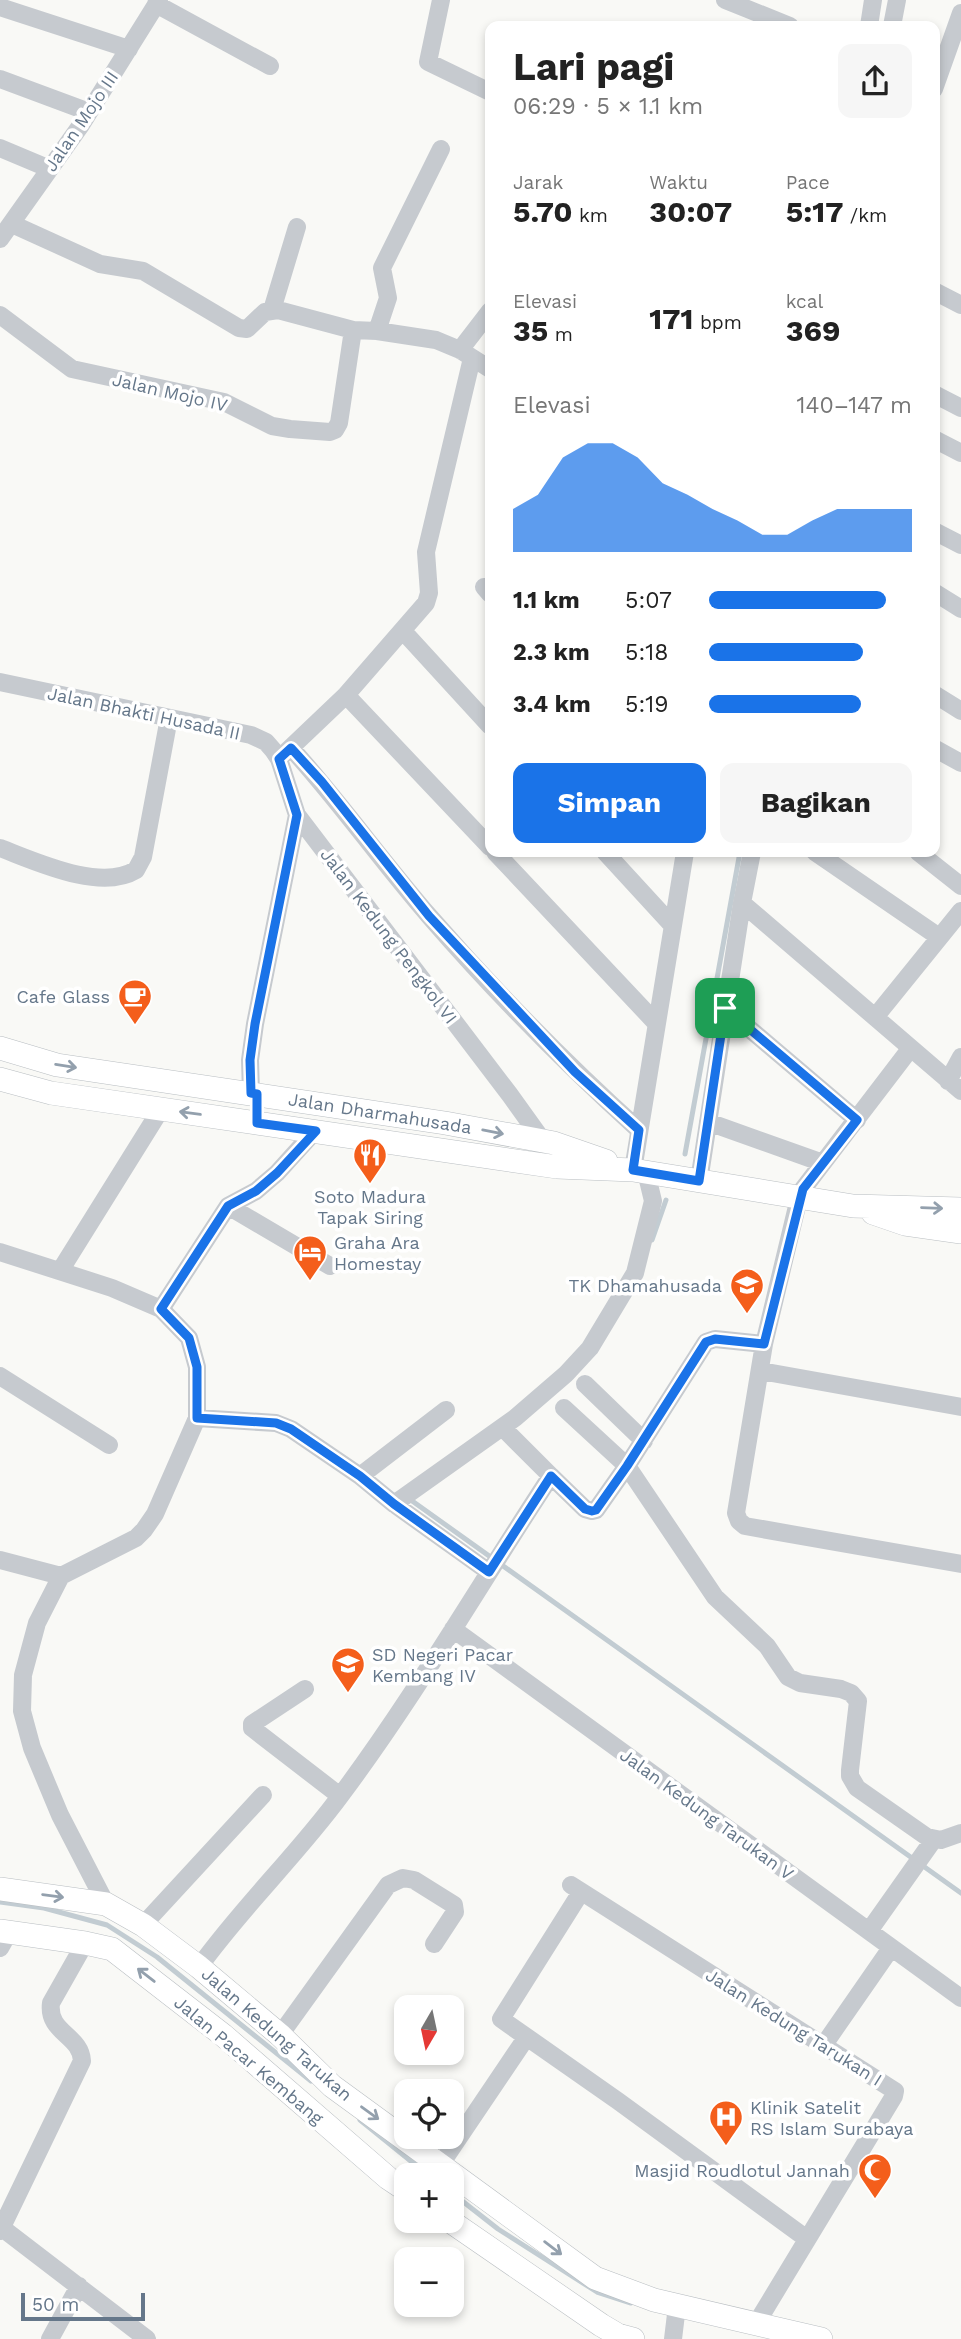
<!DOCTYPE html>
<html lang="id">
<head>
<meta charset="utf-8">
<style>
  body { margin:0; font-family:"Work Sans",sans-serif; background:#f6f6f6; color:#222; height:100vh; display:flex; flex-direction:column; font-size:26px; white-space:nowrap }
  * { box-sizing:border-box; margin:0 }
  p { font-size:23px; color:#767676 }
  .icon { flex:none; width:38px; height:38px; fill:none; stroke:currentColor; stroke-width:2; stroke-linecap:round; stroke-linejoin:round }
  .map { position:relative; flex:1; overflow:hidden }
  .sheet { position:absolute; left:485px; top:21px; width:455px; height:836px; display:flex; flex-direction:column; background:#fff; border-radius:14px; box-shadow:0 4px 10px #0003 }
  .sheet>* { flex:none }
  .needle { width:46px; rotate:189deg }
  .controls { position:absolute; left:394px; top:1995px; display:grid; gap:14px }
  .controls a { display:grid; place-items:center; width:70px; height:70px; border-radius:14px; background:#fff; box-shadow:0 4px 10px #0003; font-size:35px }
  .scale { position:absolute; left:21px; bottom:18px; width:124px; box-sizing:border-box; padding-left:7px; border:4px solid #65778a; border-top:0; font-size:19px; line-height:24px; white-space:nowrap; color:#65778a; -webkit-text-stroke:5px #fff; paint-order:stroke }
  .pin { position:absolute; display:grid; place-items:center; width:60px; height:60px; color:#fff; margin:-30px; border-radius:14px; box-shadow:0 4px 10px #0006 }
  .round { display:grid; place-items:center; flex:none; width:74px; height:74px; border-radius:14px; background:#f6f6f6 }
  .overview { display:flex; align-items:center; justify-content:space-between; height:119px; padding:0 28px }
  h1 { font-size:38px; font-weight:700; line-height:52px }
  .metrics { display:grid; grid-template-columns:repeat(3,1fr); gap:10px; height:119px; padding:7px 28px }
  .metrics div { display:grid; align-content:center }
  .metrics b { font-size:30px; font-weight:700 }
  .metrics small { font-size:19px; font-weight:400 }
  .metrics p { font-size:19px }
  .chart { height:196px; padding:14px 28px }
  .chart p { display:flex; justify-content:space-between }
  .chart svg { width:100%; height:126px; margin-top:7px; fill:#1a73e8; opacity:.7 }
  .primary-button { display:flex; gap:14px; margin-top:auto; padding:14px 28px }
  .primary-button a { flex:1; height:80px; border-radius:14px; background:#1a73e8; color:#fff; font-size:28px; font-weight:700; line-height:80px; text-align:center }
  .primary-button a+a { background:#f6f6f6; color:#222 }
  ul { padding:0 28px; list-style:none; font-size:23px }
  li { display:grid; grid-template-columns:112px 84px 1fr; align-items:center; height:52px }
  li i { height:18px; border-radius:9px; background:#1a73e8 }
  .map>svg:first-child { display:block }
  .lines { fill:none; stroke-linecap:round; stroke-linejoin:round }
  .stream { stroke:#c2ccd2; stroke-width:5 }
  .major-casing { stroke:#b9bec2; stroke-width:24 }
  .minor { stroke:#c6cacf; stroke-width:18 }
  .major { stroke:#fff; stroke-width:23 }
  .oneway { stroke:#93a0ad }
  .route-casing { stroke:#fff; stroke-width:14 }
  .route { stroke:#1a73e8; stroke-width:9 }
  .labels { text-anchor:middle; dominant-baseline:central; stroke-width:7; stroke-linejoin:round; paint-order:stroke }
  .street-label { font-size:18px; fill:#65778a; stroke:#fff }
  .poi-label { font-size:18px; fill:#65778a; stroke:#fff; text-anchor:end }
</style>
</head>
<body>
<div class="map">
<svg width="961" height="2339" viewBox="0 0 961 2339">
  <rect width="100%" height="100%" fill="#f9f9f6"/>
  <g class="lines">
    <path class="stream" d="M685 1154 740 852
      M652 1240 666 1200
      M408 1498 961 1893
      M0 1902 44 1908 107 1925 157 1957 311 2081
      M360 2120 428 2175
      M452 2193 498 2229 597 2292 631 2303"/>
    <g class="major-casing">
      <path id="major" d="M0 1048 57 1065 445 1123 554 1143 606 1161
        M0 1079 51 1093 557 1167 633 1170 853 1206 961 1209
        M873 1213 905 1224 961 1232
        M0 1889 106 1904 143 1925 199 1967 280 2035 332 2086 595 2278 654 2300 821 2339
        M0 1931 85 1943 112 1949 223 2035 388 2178 406 2190
        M450 2221 601 2325 618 2335 633 2339"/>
    </g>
    <path class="minor" d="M441 0 428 62 490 92
      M725 0 790 26
      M156 4 270 66
      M0 7 129 49
      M869 26 873 0
      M892 26 897 0
      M0 79 89 112
      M934 89 961 13
      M0 148 50 169
      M12 224 100 264 143 271 239 328 247 329 265 312 278 310 353 330 377 331 436 340 460 350 490 369
      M0 239 81 125 159 0
      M934 291 961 305
      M272 310 297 227
      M0 315 72 369 224 402 272 426 290 429 330 432 335 430 339 423 353 330
      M377 331 388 298 382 268 441 149
      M460 350 490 311
      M934 394 961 408
      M934 439 961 453
      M934 531 961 545
      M484 587 490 594
      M934 592 961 609
      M403 631 490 726
      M0 682 251 735 266 742 273 750 279 759 297 815 510 1095 543 1141
      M934 694 961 711
      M346 695 490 847
      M291 748C340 802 382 862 430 917 495 992 565 1063 639 1130
      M934 748 961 763
      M284 754 346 695 426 603 429 593 426 552 472 358
      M0 848C35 861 100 892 136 870L143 857 169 718
      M495 852 656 1023
      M605 852 672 925
      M815 852 939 937
      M918 852 961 886
      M742 903 961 1091
      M725 1008 857 1120
      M876 1016 961 911
      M910 1049 803 1189 799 1198 764 1344 736 1513 739 1521 745 1526 961 1564
      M948 1081 961 1057
      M251 1093 250 1060 255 1024 297 815
      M708 1122 823 1163
      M633 1170 685 852
      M699 1181 742 903 752 852
      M228 1206 330 1266
      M0 1252 112 1288 161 1309 189 1338 197 1367V1418L155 1514 144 1530 136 1538 61 1576 37 1623 23 1675 22 1711 32 1748 60 1815 106 1904
      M60 1271 161 1109
      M161 1309 228 1206 256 1191 277 1173 315 1131
      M761 1371 961 1407
      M0 1376 109 1445
      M585 1384 644 1441
      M564 1408 627 1466 715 1597 767 1646 788 1677 800 1683 841 1689 851 1693 858 1701 850 1770V1776L857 1788 927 1837 941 1840 961 1833
      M197 1418 276 1423 291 1429 360 1476 394 1504 489 1572
      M506 1431 551 1476
      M360 1476 446 1410
      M394 1504 515 1418 566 1374 590 1348 635 1273 653 1201 646 1172
      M0 1560 61 1576
      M453 1629 961 1998
      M305 1689 252 1724V1728L340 1796
      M571 1885 895 2091 894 2096 756 2324
      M581 1892 501 2019 618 2101 807 2239
      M143 1925 263 1795
      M869 1931 934 1839
      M0 1948 9 1932
      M199 1967C242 1907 297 1855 341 1795 417 1693 481 1582 551 1476L585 1509 592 1511 596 1510 627 1466 706 1342 715 1339 764 1344
      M280 2035 388 1885 403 1878 414 1880 454 1905 455 1912 434 1944
      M823 2046 891 1948
      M441 2164 526 2038
      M2 2228 147 2339
      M0 2231 82 2061C81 2035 47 2033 51 2003L85 1943
      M50 2339 79 2286
      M673 2339 677 2306"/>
    <use href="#major" class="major"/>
  </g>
  <defs><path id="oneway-shaft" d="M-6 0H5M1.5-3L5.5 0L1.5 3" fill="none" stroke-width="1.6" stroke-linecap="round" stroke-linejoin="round" transform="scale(1.75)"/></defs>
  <g class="oneway">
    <use href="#oneway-shaft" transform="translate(66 1066) rotate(9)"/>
    <use href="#oneway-shaft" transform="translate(190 1113) rotate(-172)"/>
    <use href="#oneway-shaft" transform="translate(493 1132) rotate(11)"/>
    <use href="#oneway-shaft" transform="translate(932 1208) rotate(2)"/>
    <use href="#oneway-shaft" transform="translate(53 1896) rotate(8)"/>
    <use href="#oneway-shaft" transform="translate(146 1975) rotate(-142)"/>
    <use href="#oneway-shaft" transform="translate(370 2113) rotate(36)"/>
    <use href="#oneway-shaft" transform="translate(553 2248) rotate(37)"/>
  </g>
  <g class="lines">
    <g class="route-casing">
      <path id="route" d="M291 748 322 782 429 916 575 1072 639 1130 633 1170 699 1181 725 1008 857 1120 803 1189 764 1344 715 1339 706 1342 627 1466 596 1510 592 1511 585 1509 551 1476 489 1572 394 1504 360 1476 291 1429 276 1423 197 1418V1367L189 1338 161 1309 228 1206 256 1191 277 1173 316 1131 257 1123V1094L251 1093 250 1060 255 1024 297 815 279 759Z"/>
    </g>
    <use href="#route" class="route"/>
  </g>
  <defs>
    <g id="cafe-pin" transform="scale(1.75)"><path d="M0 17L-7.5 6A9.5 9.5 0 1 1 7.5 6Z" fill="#f45e1b" stroke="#fff"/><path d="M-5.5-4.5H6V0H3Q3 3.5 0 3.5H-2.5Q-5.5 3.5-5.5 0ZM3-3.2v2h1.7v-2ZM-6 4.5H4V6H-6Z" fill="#fff"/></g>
    <g id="restaurant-pin" transform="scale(1.75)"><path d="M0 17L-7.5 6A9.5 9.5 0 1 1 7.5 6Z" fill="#f45e1b" stroke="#fff"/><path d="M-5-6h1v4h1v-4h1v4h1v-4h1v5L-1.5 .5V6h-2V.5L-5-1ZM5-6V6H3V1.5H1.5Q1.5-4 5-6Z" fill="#fff"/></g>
    <g id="hotel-pin" transform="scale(1.75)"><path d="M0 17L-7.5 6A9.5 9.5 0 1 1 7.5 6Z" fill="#f45e1b" stroke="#fff"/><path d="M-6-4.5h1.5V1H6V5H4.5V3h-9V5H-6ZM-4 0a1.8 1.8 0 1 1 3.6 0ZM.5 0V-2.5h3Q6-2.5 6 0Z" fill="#fff"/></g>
    <g id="school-pin" transform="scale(1.75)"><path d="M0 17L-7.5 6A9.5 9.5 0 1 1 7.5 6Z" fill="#f45e1b" stroke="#fff"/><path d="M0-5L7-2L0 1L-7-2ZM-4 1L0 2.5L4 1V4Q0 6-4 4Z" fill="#fff"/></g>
    <g id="hospital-pin" transform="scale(1.75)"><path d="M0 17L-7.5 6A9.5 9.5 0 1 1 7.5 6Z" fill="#f45e1b" stroke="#fff"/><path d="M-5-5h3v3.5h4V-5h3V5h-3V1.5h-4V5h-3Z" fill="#fff"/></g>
    <g id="mosque-pin" transform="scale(1.75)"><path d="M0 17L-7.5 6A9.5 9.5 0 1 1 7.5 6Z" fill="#f45e1b" stroke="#fff"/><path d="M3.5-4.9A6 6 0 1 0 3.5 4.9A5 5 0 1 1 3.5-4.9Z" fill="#fff"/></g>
  </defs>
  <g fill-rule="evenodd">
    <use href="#cafe-pin" x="135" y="996"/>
    <use href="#restaurant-pin" x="370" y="1155"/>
    <use href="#hotel-pin" x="310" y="1252"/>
    <use href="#school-pin" x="747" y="1285"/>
    <use href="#school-pin" x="348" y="1664"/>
    <use href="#hospital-pin" x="726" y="2117"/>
    <use href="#mosque-pin" x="875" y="2170"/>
  </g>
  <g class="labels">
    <g class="street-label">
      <text transform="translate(81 121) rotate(-56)">Jalan Mojo III</text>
      <text transform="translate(170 392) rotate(13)">Jalan Mojo IV</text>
      <text transform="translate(144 713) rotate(12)">Jalan Bhakti Husada II</text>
      <text transform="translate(389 936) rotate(53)">Jalan Kedung Pengkol VI</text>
      <text transform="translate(380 1113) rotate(9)">Jalan Dharmahusada</text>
      <text transform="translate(707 1814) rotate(36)">Jalan Kedung Tarukan V</text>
      <text transform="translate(794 2027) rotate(32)">Jalan Kedung Tarukan I</text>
      <text transform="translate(277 2034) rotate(41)">Jalan Kedung Tarukan</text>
      <text transform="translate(249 2060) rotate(40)">Jalan Pacar Kembang</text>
    </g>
    <g class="poi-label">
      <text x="110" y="996">Cafe Glass</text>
      <text x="370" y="1196" text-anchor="middle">Soto Madura<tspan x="370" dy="21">Tapak Siring</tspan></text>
      <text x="334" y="1242" text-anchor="start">Graha Ara<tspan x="334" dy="21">Homestay</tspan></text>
      <text x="722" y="1285">TK Dhamahusada</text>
      <text x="372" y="1654" text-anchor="start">SD Negeri Pacar<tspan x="372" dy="21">Kembang IV</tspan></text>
      <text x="750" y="2107" text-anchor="start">Klinik Satelit<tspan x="750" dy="21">RS Islam Surabaya</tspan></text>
      <text x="850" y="2170">Masjid Roudlotul Jannah</text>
    </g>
  </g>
</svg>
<div class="controls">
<a><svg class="needle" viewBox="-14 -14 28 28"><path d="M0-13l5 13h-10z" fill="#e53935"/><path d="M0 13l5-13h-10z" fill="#767676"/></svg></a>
<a><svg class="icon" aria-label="locate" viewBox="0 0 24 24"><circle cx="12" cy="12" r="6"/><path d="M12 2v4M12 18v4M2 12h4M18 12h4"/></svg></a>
<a>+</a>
<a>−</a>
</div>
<div class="scale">50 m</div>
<div class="pin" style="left:725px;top:1008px;background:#1e9e55"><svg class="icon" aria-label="arrive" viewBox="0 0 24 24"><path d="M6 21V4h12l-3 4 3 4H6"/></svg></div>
<section class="sheet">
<div class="overview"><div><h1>Lari pagi</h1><p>06:29 · 5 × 1.1 km</p></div><a class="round"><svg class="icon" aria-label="share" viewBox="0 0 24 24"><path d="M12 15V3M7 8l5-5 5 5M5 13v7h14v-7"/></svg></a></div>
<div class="metrics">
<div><p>Jarak</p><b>5.70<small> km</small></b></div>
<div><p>Waktu</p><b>30:07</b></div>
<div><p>Pace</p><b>5:17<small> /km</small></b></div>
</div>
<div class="metrics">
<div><p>Elevasi</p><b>35<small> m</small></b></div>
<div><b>171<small> bpm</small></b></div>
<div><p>kcal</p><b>369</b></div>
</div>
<div class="chart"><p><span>Elevasi</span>140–147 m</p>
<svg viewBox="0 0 160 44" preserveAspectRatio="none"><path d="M0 44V29L10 24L20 11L30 6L40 6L50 11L60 20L70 24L80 29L90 33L100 38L110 38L120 33L130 29L140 29L150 29L160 29V44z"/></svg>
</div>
<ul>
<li><b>1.1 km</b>5:07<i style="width:87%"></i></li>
<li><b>2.3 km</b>5:18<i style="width:76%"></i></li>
<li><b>3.4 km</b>5:19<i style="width:75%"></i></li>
</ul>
<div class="primary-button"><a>Simpan</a><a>Bagikan</a></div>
</section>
</div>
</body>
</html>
